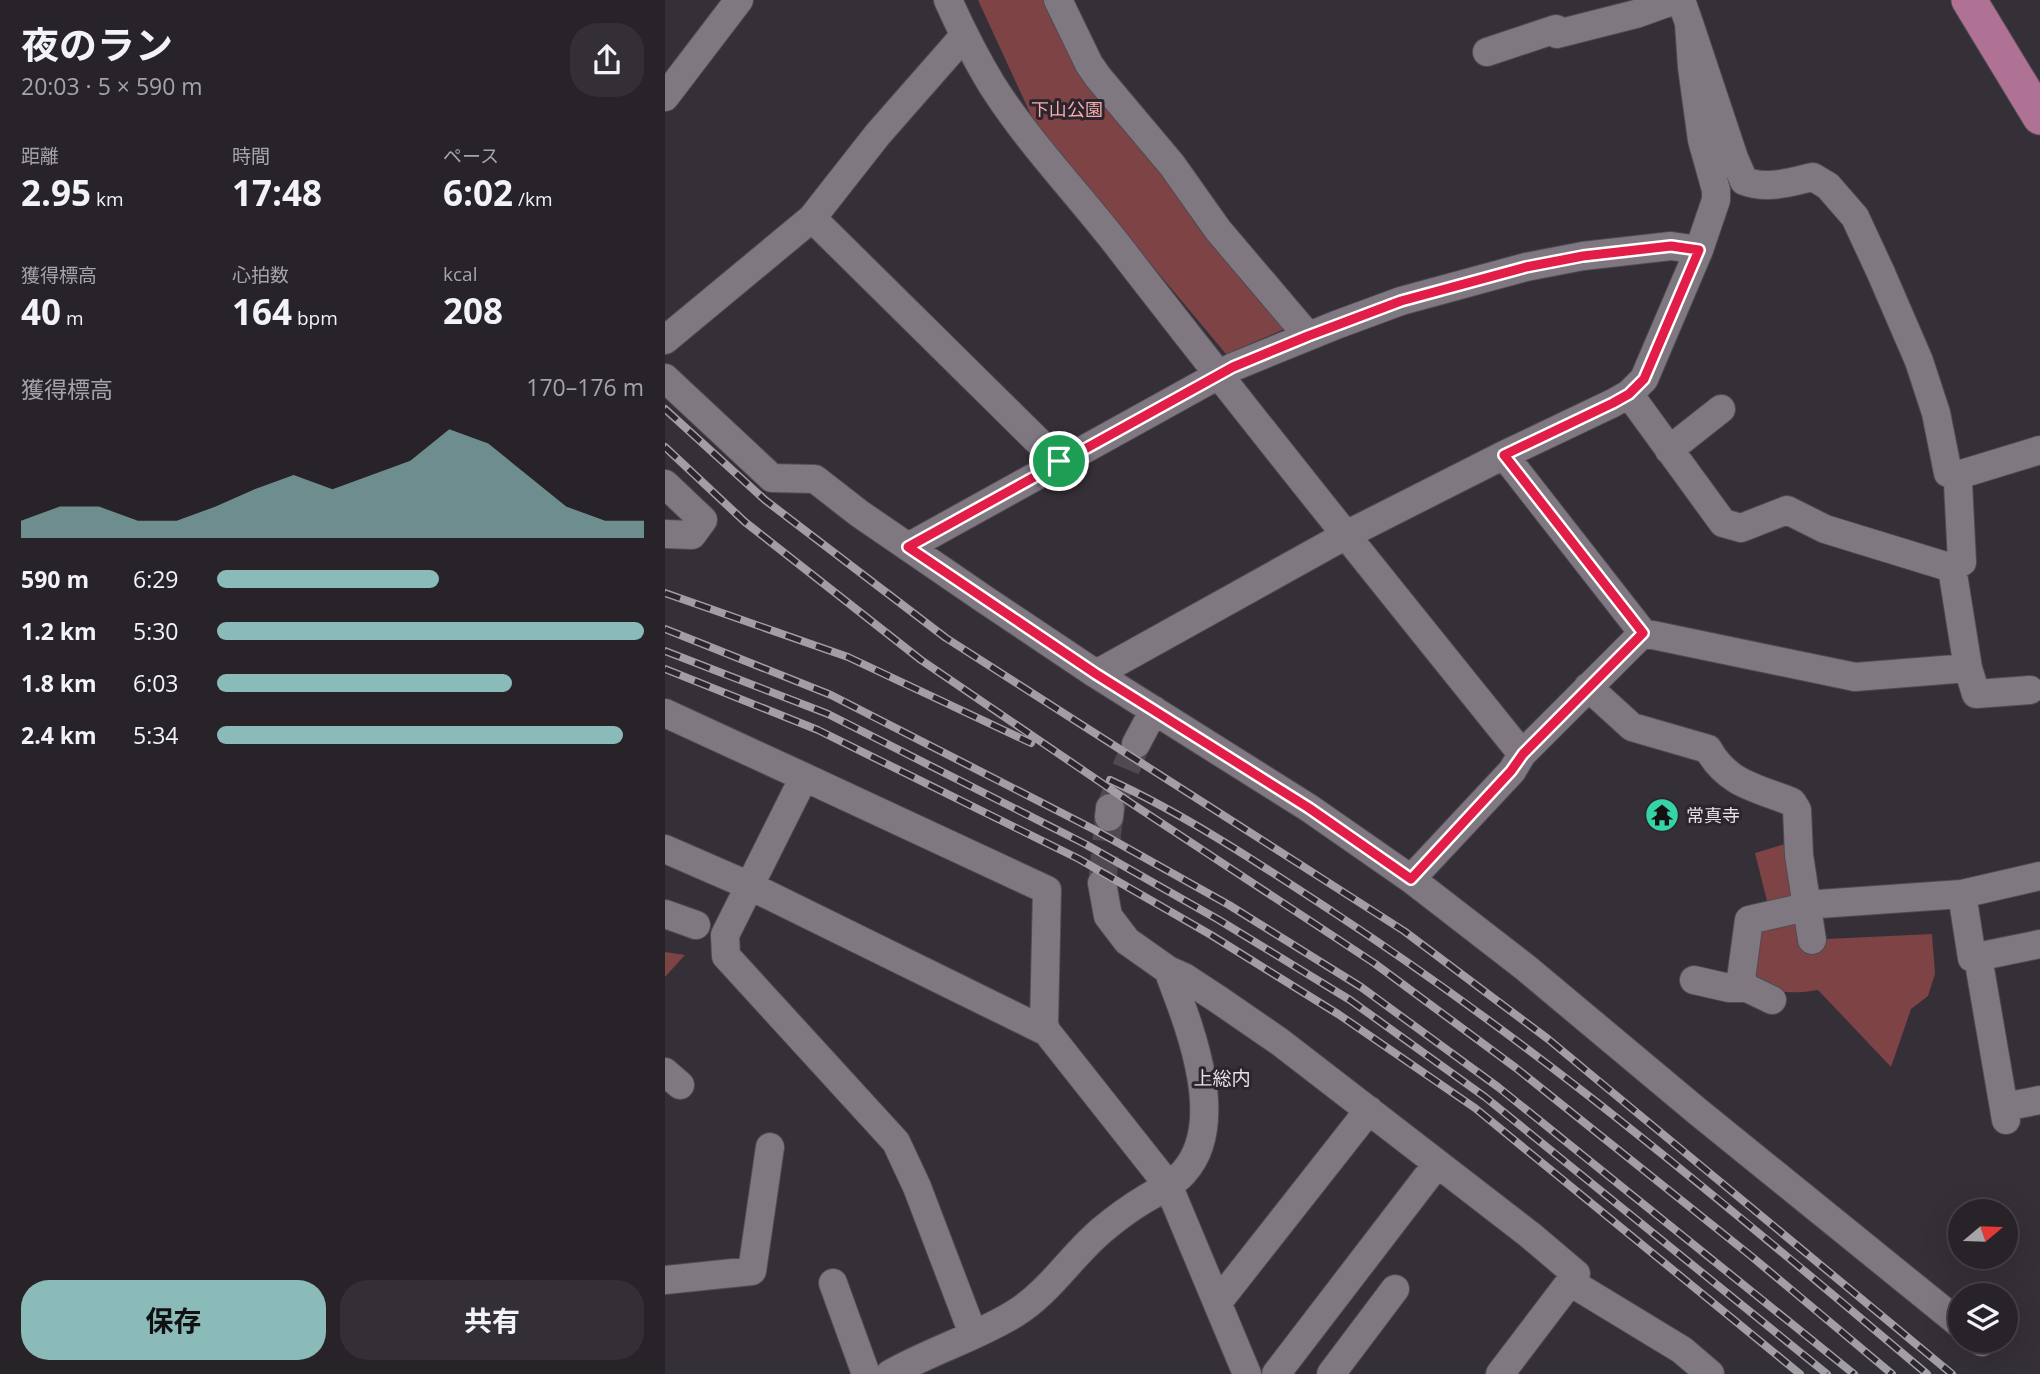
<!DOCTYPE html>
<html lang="ja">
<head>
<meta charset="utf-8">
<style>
  body { margin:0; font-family:"Open Sans","Noto Sans JP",sans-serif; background:#342f35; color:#f1f3f6; height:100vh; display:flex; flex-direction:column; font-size:26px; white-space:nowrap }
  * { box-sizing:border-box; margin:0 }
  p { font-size:23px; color:#a5a4a8 }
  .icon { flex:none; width:38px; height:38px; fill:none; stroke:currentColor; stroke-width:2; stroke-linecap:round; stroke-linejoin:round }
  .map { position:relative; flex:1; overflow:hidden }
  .side { display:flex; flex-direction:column; background:#282329; width:665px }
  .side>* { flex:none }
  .needle { width:46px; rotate:71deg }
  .fabs { position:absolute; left:1283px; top:1199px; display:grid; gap:14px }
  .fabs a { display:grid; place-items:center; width:70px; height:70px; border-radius:50%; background:#282329; box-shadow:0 7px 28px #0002,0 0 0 2px #444046; font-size:35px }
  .pin { position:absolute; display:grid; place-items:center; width:60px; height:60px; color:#fff; margin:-30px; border:4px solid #fff; border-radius:50%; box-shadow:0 2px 7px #0007 }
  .round { display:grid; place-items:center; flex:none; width:74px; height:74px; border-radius:28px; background:#342f35 }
  .summary { display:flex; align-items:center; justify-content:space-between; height:119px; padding:0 21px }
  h1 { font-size:38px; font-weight:700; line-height:52px }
  .stats { display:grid; grid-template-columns:repeat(3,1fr); gap:10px; height:119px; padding:7px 21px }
  .stats div { display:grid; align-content:center }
  .stats b { font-size:35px; font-weight:700 }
  .stats small { font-size:19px; font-weight:400 }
  .stats p { font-size:19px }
  .chart { height:196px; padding:14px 21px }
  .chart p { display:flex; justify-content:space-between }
  .chart svg { width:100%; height:126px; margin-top:7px; fill:#8bbbb9; opacity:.7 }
  .primary-button { display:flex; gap:14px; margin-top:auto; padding:14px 21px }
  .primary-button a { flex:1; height:80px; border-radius:28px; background:#8bbbb9; color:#111; font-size:28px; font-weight:700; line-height:80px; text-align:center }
  .primary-button a+a { background:#342f35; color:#f1f3f6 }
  ul { padding:0 21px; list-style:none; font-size:23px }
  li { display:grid; grid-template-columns:112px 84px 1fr; align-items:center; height:52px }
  li i { height:18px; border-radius:9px; background:#8bbbb9 }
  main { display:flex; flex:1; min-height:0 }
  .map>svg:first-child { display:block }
  .green { fill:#7e4345 }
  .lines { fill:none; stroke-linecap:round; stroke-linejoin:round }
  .minor-tunnel { stroke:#4f4a51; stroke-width:28; stroke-dasharray:28 14; stroke-linecap:butt }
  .minor-casing { stroke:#504b52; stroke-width:30 }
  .major-casing { stroke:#504b52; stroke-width:37 }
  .minor { stroke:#7f7881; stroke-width:28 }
  .major { stroke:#af7194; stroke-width:35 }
  .rail-casing { stroke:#a29ea4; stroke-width:8 }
  .rail { stroke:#2b252d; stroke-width:5; stroke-dasharray:16; stroke-linecap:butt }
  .route-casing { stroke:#fff; stroke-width:14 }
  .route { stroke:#e11d48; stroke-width:9 }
  .labels { text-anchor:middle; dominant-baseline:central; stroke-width:6; stroke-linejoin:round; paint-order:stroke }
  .park-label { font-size:18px; fill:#f5acad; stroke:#2b252d }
  .poi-label { font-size:18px; fill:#e4e0e5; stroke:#2b252d; text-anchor:start }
  .neighbourhood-label { font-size:19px; fill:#e4e0e5; stroke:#2b252d }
</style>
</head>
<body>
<main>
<section class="side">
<div class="summary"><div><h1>夜のラン</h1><p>20:03 · 5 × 590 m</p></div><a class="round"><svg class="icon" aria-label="share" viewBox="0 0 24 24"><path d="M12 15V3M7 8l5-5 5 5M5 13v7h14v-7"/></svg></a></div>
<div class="stats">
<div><p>距離</p><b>2.95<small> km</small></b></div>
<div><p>時間</p><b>17:48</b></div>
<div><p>ペース</p><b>6:02<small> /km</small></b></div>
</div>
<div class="stats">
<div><p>獲得標高</p><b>40<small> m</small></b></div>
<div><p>心拍数</p><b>164<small> bpm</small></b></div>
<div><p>kcal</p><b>208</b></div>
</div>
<div class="chart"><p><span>獲得標高</span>170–176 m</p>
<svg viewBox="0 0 160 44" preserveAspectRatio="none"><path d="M0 44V38L10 33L20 33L30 38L40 38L50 33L60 27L70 22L80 27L90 22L100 17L110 6L120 11L130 22L140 33L150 38L160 38V44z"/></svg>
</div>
<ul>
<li><b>590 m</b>6:29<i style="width:52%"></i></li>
<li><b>1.2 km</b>5:30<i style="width:100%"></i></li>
<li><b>1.8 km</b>6:03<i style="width:69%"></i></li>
<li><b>2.4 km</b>5:34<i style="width:95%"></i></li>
</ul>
<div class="primary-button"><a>保存</a><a>共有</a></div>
</section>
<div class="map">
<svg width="1375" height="1374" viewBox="0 0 1375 1374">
  <rect width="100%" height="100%" fill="#352f37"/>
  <path class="green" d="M313 0H379L392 26 622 328 561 354 372 128Z
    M1120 844 1140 940 1267 934 1270 974 1263 996 1246 1009 1226 1067 1153 990C1124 995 1111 992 1085 980L1091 929 1103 905 1090 853Z
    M0 952 20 955 0 977Z"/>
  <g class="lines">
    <path class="minor-tunnel" d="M445 808 471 744
      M437 883 444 817"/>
    <g class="minor-casing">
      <path id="minor" d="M283 0C296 29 310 57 327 85 365 145 418 199 461 256 591 424 724 589 857 754
        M393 0 424 64 433 77 507 165 553 230 643 336
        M822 52 891 29 892 34 971 14 1010 0
        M0 97 74 0
        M147 218 394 462
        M0 340 147 218 213 134 299 36
        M0 378 107 478 150 479 195 514 319 599 431 674 644 808 746 879 847 771 857 754 978 633 839 455
        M964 394 1058 523 1076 528 1122 510 1160 529 1287 568 1297 562 1293 483 1290 476 1283 473 1271 413 1254 361 1216 273 1190 217 1163 186 1148 177C1125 182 1102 190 1079 181L1069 158 1024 23
        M1004 450 1056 409
        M1290 476 1375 450
        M0 484 38 520 27 535 0 534
        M243 547 568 367 671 325 736 301 861 267 918 256 1006 246 1034 250
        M978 633 1190 677 1303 668 1287 568
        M1303 668 1311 694 1365 690
        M431 674 681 535 839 455 948 403 964 394 979 379 1034 250 1051 200V190L1037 140 1027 67 1024 23 1016 0
        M923 687 967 727 1043 749C1062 784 1092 788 1127 802L1132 810 1134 855 1147 940
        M0 713 139 777 60 935 61 956 231 1142 252 1187 308 1334
        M471 744 489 710
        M139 777 382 890 379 1025 382 1032 503 1185 582 1374
        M444 817 445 808
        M0 849 85 886 382 1032
        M746 879 861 968 1032 1111 1295 1324
        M437 883 443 916 462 941 503 970 519 977 554 1000 615 1042 865 1235 911 1274 835 1374
        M1297 894 1307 958 1375 944
        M0 914 31 925
        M1313 957 1341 1120
        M1029 980 1064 988H1082
        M1107 1000 1082 988 1076 979 1084 920 1154 904 1297 894 1375 876
        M0 1072 15 1085
        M1339 1107 1375 1100
        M0 1280 87 1271 105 1147
        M905 1282 1017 1350 1045 1374
        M168 1283 201 1374
        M553 1302 704 1110
        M1315 1340 1317 1342
        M225 1374C265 1351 310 1338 349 1314 385 1292 406 1256 437 1230 450 1219 465 1208 480 1199 493 1191 509 1184 519 1172 564 1122 523 1023 503 970
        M611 1374 772 1164
        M666 1374 730 1289"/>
    </g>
    <g class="major-casing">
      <path id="major" d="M1304 0 1375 117"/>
    </g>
    <use href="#minor" class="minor"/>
    <use href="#major" class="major"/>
    <g class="rail-casing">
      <path id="rail" d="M0 409 100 500 281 638 739 931 883 1039 1287 1374
        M0 447 80 522 256 660 466 803 709 963 851 1068 1086 1256 1227 1374
        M0 593 183 657 366 743
        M0 629 166 695 430 830 564 905 696 987 833 1087 1189 1374
        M0 651 163 714 420 844 554 920 685 1000 820 1097 1162 1374
        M0 669 153 730 414 859 546 935 673 1014 810 1108 1135 1374
        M445 780C523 816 596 865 668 912 879 1050 1070 1212 1262 1374"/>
    </g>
    <use href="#rail" class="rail"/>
  </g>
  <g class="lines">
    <g class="route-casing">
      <path id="route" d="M1006 246 1034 250 979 379 964 394 948 403 839 455 978 633 858 754 846 771 746 879 644 808 431 674 243 547 568 367 643 336 736 301 861 267 918 256Z"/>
    </g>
    <use href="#route" class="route"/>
  </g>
  <defs>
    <g id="temple-disc" transform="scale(1.75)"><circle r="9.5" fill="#35d4a7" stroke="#2b252d"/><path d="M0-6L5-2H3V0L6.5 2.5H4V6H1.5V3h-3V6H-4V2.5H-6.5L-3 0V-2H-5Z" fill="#111"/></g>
  </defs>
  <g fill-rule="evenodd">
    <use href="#temple-disc" x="997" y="815"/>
  </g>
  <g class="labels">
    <g class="park-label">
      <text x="402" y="109">下山公園</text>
    </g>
    <g class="poi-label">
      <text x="1021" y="815">常真寺</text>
    </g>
    <g class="neighbourhood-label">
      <text x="557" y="1078">上総内</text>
    </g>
  </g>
</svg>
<div class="fabs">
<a><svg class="needle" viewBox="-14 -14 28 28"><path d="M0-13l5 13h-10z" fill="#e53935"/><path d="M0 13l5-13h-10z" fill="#a5a4a8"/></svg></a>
<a><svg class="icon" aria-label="layers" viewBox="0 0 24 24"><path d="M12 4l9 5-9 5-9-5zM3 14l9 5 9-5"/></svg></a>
</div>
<div class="pin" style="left:394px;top:461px;background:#1e9e55"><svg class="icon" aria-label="arrive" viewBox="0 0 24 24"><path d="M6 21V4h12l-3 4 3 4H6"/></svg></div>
</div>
</main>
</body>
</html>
